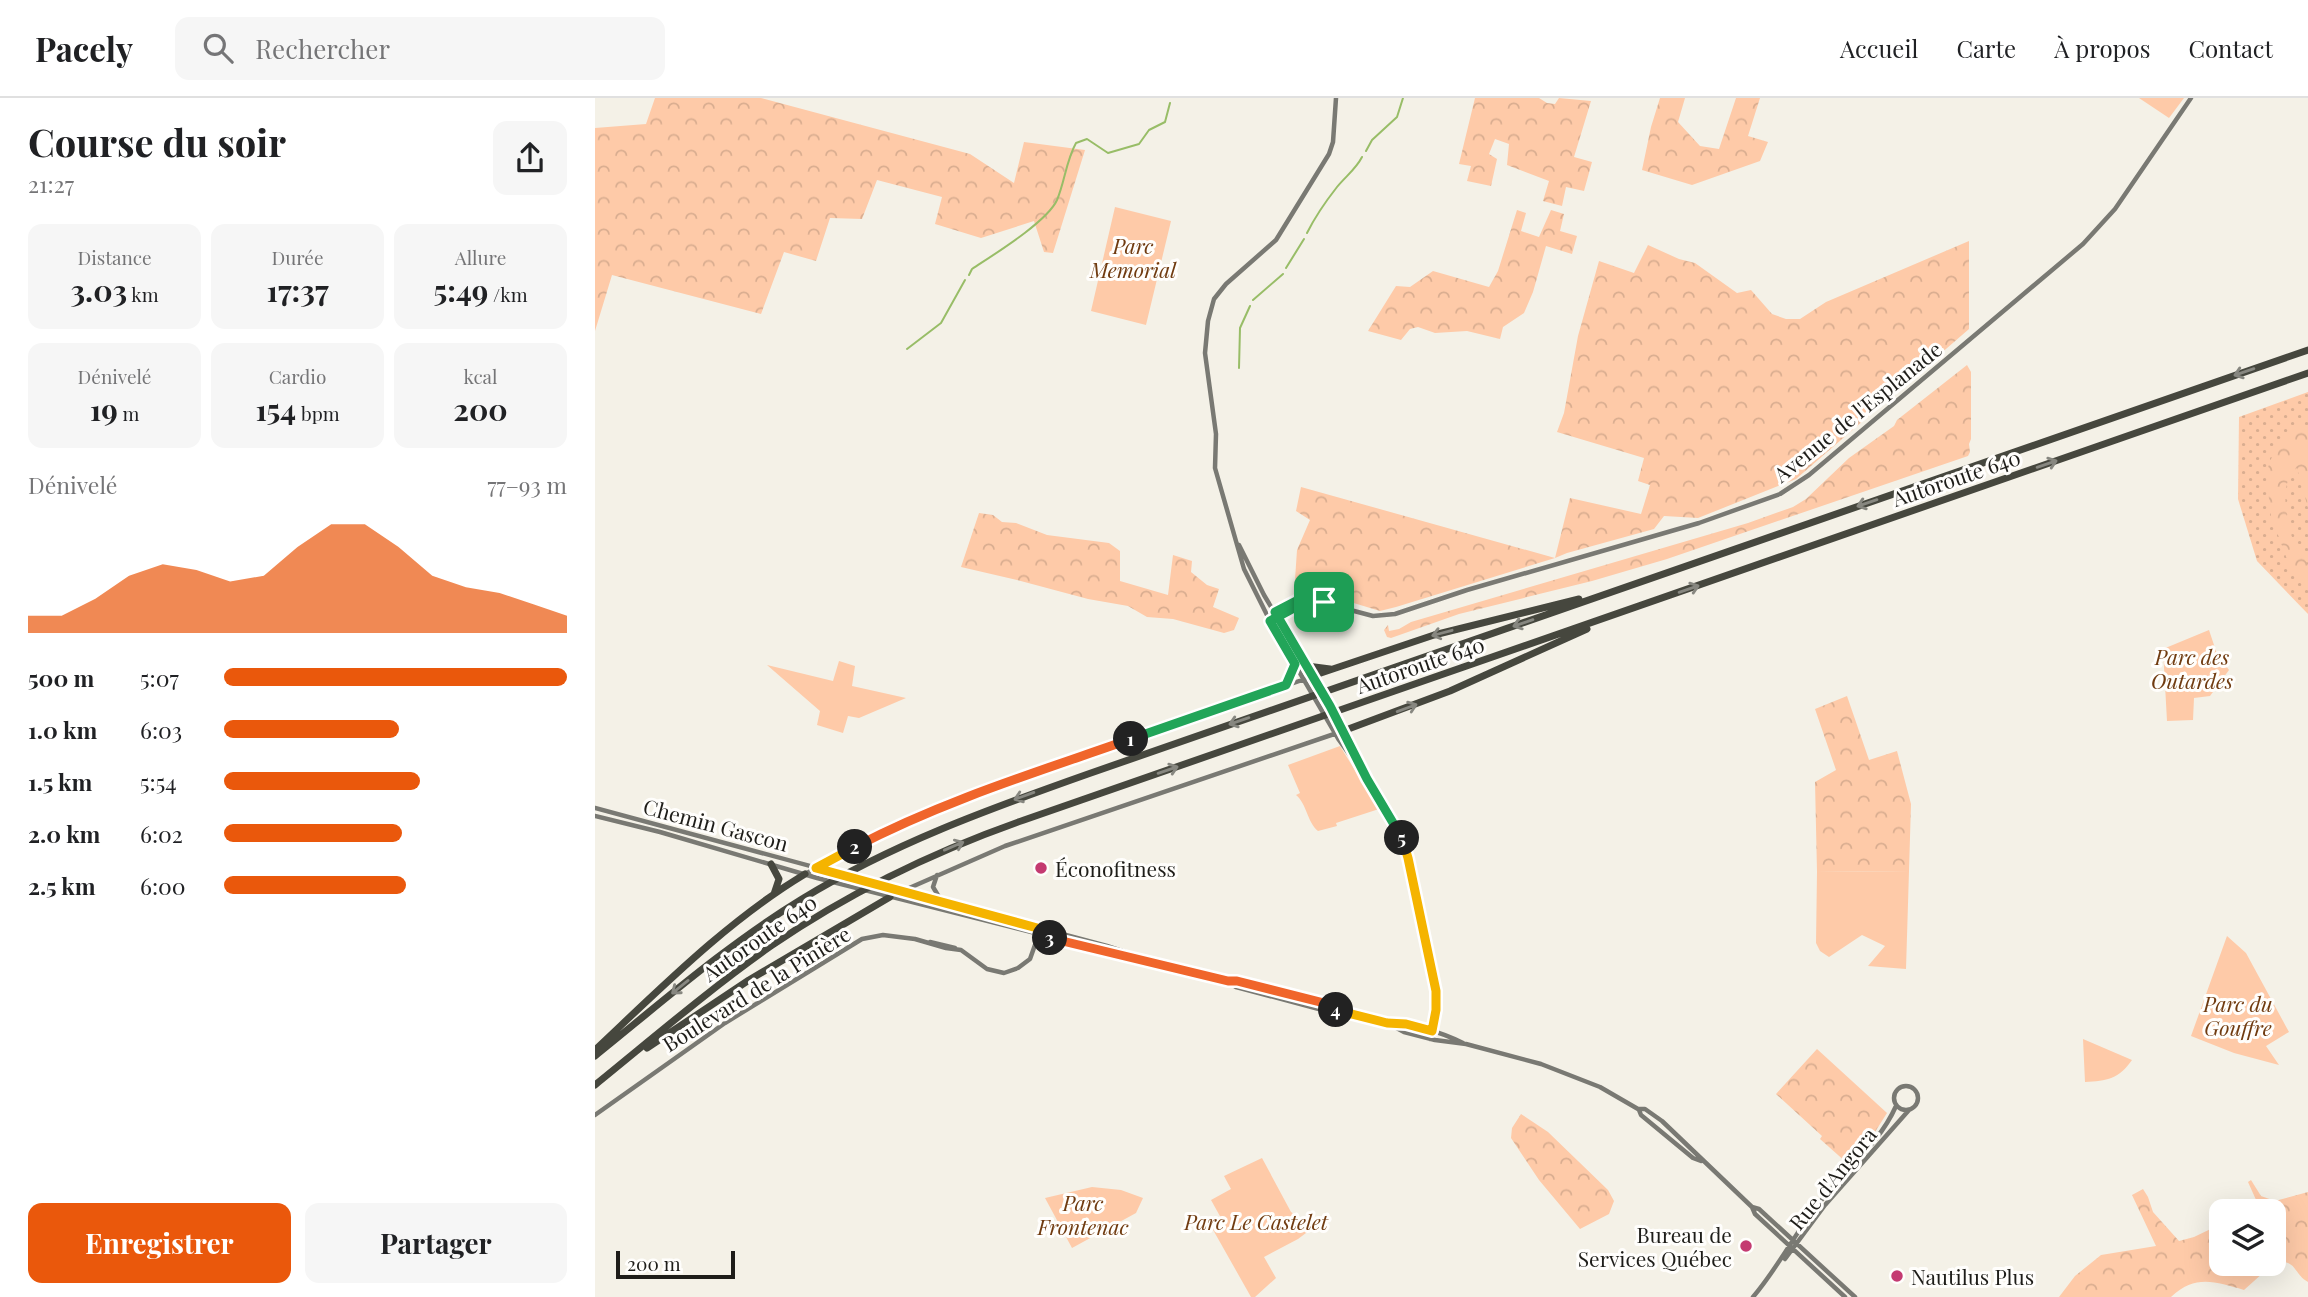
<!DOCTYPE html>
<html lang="fr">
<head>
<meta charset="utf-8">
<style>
  body { margin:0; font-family:"Playfair Display",serif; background:#f6f6f6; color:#202124; height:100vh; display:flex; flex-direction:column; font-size:26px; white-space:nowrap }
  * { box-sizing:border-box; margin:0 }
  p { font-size:23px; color:#757577 }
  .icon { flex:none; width:38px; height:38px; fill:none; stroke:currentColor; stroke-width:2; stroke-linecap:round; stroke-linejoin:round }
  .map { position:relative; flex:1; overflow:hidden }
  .drawer { display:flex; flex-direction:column; background:#fff; width:595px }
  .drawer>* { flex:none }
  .tools { position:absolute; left:1614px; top:1101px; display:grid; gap:14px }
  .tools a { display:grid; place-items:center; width:77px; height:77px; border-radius:14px; background:#fff; box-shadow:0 7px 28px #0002; font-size:35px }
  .scale { position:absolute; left:21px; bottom:18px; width:119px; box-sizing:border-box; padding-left:7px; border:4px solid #1e1d19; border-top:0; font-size:19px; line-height:24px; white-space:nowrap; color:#1e1d19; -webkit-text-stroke:5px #fffefc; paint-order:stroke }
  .pin { position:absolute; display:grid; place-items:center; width:60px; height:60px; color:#fff; margin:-30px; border-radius:14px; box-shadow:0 4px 10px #0006 }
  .km { position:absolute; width:35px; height:35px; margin:-18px; border-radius:50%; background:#222; color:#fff; font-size:19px; line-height:35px; text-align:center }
  .round { display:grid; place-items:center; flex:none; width:74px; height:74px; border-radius:14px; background:#f6f6f6 }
  .head { display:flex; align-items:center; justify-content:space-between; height:119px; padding:0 28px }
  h1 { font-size:38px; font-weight:700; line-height:52px }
  .metrics { display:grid; grid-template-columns:repeat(3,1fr); gap:10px; height:119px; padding:7px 28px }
  .metrics div { display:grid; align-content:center; border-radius:14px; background:#f6f6f6; text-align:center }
  .metrics b { font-size:30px; font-weight:700 }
  .metrics small { font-size:19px; font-weight:400 }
  .metrics p { font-size:19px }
  .chart { height:196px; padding:14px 28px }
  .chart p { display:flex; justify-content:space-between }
  .chart svg { width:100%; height:126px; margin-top:7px; fill:#ea580c; opacity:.7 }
  .cta { display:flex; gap:14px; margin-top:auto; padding:14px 28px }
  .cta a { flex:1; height:80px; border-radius:14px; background:#ea580c; color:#fff; font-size:28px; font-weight:700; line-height:80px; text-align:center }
  .cta a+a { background:#f6f6f6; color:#202124 }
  ul { padding:0 28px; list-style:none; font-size:23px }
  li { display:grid; grid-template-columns:112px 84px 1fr; align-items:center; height:52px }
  li i { height:18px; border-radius:9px; background:#ea580c }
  header { display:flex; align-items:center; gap:42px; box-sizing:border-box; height:98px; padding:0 35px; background:#fff; border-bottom:2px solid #e0e0e0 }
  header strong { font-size:33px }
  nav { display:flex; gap:38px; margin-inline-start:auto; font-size:24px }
  .search { width:490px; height:63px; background:#f6f6f6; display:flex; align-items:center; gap:18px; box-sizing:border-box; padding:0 24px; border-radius:14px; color:#757577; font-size:26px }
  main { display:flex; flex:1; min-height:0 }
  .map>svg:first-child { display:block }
  .grass { fill:url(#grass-dots) }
  .forest { fill:url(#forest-crowns) }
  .park { fill:#fecaa8 }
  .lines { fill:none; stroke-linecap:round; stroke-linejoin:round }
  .stream { stroke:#98bd67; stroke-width:2 }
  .secondary { stroke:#797973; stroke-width:4.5 }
  .highway { stroke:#46473e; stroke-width:7 }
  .oneway { stroke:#878780 }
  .split-1-casing { stroke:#fff; stroke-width:14 }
  .split-2-casing { stroke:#fff; stroke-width:14 }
  .split-3-casing { stroke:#fff; stroke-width:14 }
  .split-4-casing { stroke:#fff; stroke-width:14 }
  .split-5-casing { stroke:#fff; stroke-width:14 }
  .split-6-casing { stroke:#fff; stroke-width:14 }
  .split-1 { stroke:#22a559; stroke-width:9 }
  .split-2 { stroke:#f0652b; stroke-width:9 }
  .split-3 { stroke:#f5b400; stroke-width:9 }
  .split-4 { stroke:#f0652b; stroke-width:9 }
  .split-5 { stroke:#f5b400; stroke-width:9 }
  .split-6 { stroke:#22a559; stroke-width:9 }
  .poi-dot { fill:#c43a71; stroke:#fffefc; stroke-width:2.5 }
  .labels { text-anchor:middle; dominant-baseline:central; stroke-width:6; stroke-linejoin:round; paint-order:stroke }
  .park-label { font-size:21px; font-style:italic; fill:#703b10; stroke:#fffefc }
  .street-label { font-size:21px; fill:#1e1d19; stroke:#fffefc }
  .poi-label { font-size:21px; fill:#1e1d19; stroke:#fffefc; text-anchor:start }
</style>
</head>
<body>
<header>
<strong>Pacely</strong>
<div class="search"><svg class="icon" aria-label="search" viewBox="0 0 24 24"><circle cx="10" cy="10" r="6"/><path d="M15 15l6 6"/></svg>Rechercher</div>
<nav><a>Accueil</a><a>Carte</a><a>À propos</a><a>Contact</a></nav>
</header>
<main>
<section class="drawer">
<div class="head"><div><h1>Course du soir</h1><p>21:27</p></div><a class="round"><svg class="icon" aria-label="share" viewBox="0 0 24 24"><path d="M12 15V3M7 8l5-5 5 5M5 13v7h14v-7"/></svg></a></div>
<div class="metrics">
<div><p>Distance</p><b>3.03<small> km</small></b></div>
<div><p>Durée</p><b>17:37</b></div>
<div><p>Allure</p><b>5:49<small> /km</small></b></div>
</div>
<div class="metrics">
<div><p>Dénivelé</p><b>19<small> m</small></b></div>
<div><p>Cardio</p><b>154<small> bpm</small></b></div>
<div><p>kcal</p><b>200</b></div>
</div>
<div class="chart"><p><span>Dénivelé</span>77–93 m</p>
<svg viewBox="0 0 160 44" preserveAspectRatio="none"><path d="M0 44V38L10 38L20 32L30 24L40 20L50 22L60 26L70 24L80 14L90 6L100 6L110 14L120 24L130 28L140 30L150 34L160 38V44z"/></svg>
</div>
<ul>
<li><b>500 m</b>5:07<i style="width:100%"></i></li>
<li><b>1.0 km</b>6:03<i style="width:51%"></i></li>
<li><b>1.5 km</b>5:54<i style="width:57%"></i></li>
<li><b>2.0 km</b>6:02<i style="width:52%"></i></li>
<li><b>2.5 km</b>6:00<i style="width:53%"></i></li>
</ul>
<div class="cta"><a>Enregistrer</a><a>Partager</a></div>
</section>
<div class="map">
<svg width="1713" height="1199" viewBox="0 0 1713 1199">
  <defs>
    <pattern id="grass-dots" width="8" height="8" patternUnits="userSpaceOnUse" patternTransform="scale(1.75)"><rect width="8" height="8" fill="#fecaa8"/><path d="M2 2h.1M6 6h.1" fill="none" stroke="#d9ad90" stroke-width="1.8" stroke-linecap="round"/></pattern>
    <pattern id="forest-crowns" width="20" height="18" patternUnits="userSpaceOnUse" patternTransform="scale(1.75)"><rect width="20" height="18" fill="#fecaa8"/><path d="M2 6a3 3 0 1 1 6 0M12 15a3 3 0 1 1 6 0" fill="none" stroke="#d9ad90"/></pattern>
  </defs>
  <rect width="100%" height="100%" fill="#f4f1e7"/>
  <path class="grass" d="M1713 294V516L1662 463 1643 401 1644 319Z"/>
  <path class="forest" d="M60 0H166L375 56 419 85 429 44 490 52 458 155 449 154 439 123 386 140 340 126 347 99 282 82 267 121 235 120 221 163 189 154 166 216 17 177 0 233V30L51 26Z
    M880 0H944L952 5 960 6 964 0 996 3 979 59 997 64 989 93 971 89 967 108 948 103 954 83 912 67 914 46 900 41 894 56 902 61 896 88 872 83 876 68 864 66Z
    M1065 0H1090L1083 24 1105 48 1124 51 1141 0H1165L1153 38 1173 44 1165 63 1097 87 1047 72 1056 29Z
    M922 112 931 115 926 133 944 139 956 112 969 116 965 133 982 138 977 156 951 148 938 194 929 215 908 229 905 241 872 233 840 235 823 229 815 231 806 242 773 233 801 188 815 189 838 173 894 189 903 173Z
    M1374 143V231L1201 381 1103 420 1069 418 1059 431 972 455 960 460 801 509 785 513 729 496 714 495 699 496 702 452 715 422 701 413 706 389 960 460 975 400 1046 416 1055 387 1043 383 1049 360 962 334 969 315 983 238 1004 163 1039 175 1053 147 1084 161 1100 165 1142 195 1156 192 1177 216 1191 221H1205L1231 204Z
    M1372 267 1376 274V341L1374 346 1375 354 1373 358 1072 461 997 483 864 516 796 540 792 539 789 532 793 527 794 533 804 531 816 524 1153 425 1198 409 1211 401 1254 360 1299 328 1302 322Z
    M1713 328V410L1702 370C1682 383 1692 430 1701 449 1704 455 1711 461 1713 468 1713 474 1713 483 1713 490L1693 464 1676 418 1671 375 1679 353 1694 332Z
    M384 415 398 417 407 424 421 425 452 437 514 445 525 453V483L573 497 578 457 597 463 596 474 612 487 624 491 618 509 644 520 639 532 629 535 578 521 552 519 533 508 493 501 422 482 366 469Z
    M1252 598 1274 662 1302 653 1316 706 1314 773 1222 774 1220 684 1241 672 1220 611Z
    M1222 951 1292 1015 1280 1034 1252 1065 1225 1041 1227 1038 1181 996Z
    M926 1016 953 1034 1013 1092 1019 1103 1014 1116 985 1131 944 1082 916 1040 917 1030Z
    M1656 1082 1666 1098 1680 1103 1713 1094V1184C1697 1175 1703 1160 1678 1165V1113H1666L1653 1084Z
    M1548 1091 1553 1099 1558 1114 1584 1143 1599 1139 1626 1126V1166H1678L1649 1192C1620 1184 1601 1176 1576 1199H1464L1480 1178 1506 1157 1561 1148 1537 1097Z"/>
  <path class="park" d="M1544 0H1589L1574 20Z
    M520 109 576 123 551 227 496 213Z
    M1614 532 1622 556 1634 572 1615 598 1599 600 1598 622 1572 623 1568 551Z
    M244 563 260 568 257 588 311 600 264 620 253 618 248 635 222 627 225 613 172 567 238 583Z
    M745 648 784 711 741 725 742 728 723 733C712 724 712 706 701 697L705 695 693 667Z
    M1314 773 1311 871 1273 868 1290 848 1267 837 1234 859 1225 853 1221 845 1222 774Z
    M1632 838 1651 855 1694 934 1671 948 1684 967 1639 955 1596 938Z
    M1488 941 1537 962C1524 981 1512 983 1490 984Z
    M667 1060 696 1114 719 1129 703 1141 669 1159 681 1180 660 1199H656L617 1130 626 1126V1120L616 1102 636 1091 629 1078Z
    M497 1089 526 1092 548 1100 541 1115 477 1150 450 1100Z"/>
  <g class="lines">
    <path class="stream" d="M771 53 777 42 802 19 808 0
      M712 135C720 119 731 103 742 89 751 78 761 71 767 59
      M691 170 709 141
      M374 177 377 171C398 157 452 124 462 102 470 83 471 63 481 45L492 41 513 55 544 46 554 32 570 24 575 5
      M658 202 688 176
      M312 251 346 225 370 182
      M644 270 645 230 655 208"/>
    <path class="secondary" d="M741 0 738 44 734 56 681 142 631 186 619 201 613 223 610 255 621 336 620 370 649 471 677 527 744 642 772 681
      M644 447 669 497 735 608 768 672
      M673 518 696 504 710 500 778 518 800 516 872 492 1104 425 1185 396 1214 377 1488 146 1520 111 1596 0
      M675 523 702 507 718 503
      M691 586 700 566
      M772 680 805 737 812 755 842 897 841 912 835 941
      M0 710 512 848 557 863 633 883H643L737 907 741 912
      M0 718 65 734 222 780 539 860
      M210 776 298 730 375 698 710 581
      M342 777 338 789 347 804
      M296 798 410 748 748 633
      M335 844 360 850
      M633 884 641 889 735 914 741 912 792 925 809 934 840 942 871 946 946 966 1005 989 1043 1011H1050L1067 1023 1157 1109 1164 1111 1260 1199
      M796 926C821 927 846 934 868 945
      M1299 1000a12 12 0 1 1 24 0a12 12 0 1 1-24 0Z
      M1044 1012 1046 1017 1098 1060 1106 1063
      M0 1017 130 925 267 841 288 837 320 841 351 850 366 852 392 871 409 875 423 870 435 861 446 830
      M1157 1109 1160 1116 1250 1199
      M1190 1161 1230 1107 1314 1012
      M1158 1199C1182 1171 1198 1139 1220 1110 1246 1076 1284 1047 1301 1008"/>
    <path class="highway" d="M712 568 735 571
      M717 578 839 537 984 501
      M748 633 855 593 992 531
      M176 766 184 781 179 796
      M52 950 154 882 295 799
      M0 952C66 890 132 823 210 776
      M0 958C67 904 133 846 207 801 297 746 394 711 493 676L1713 252
      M0 987C58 940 115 891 176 848 255 794 340 753 429 722L1713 275"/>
  </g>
  <defs><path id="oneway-shaft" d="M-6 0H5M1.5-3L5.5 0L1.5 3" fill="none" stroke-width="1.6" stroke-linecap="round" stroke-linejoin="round" transform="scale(1.75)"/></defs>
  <g class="oneway">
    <use href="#oneway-shaft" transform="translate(1649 274) rotate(161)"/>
    <use href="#oneway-shaft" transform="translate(1452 366) rotate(-19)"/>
    <use href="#oneway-shaft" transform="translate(1272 405) rotate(161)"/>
    <use href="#oneway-shaft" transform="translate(1094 491) rotate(-19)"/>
    <use href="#oneway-shaft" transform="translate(928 525) rotate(161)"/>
    <use href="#oneway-shaft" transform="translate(847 535) rotate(165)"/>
    <use href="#oneway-shaft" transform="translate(812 610) rotate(-20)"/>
    <use href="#oneway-shaft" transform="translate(644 623) rotate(161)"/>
    <use href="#oneway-shaft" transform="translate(573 672) rotate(-19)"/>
    <use href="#oneway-shaft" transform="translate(429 698) rotate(160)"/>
    <use href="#oneway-shaft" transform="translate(359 748) rotate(-23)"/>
    <use href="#oneway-shaft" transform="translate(85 889) rotate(141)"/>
  </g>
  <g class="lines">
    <g class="split-1-casing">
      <path id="split-1" d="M536 641 691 587 700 566 675 523 708 505 729 504"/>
    </g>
    <g class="split-2-casing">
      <path id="split-2" d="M260 749C348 703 442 674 536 641"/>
    </g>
    <g class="split-3-casing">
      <path id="split-3" d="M260 749 221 770 446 831 444 837 455 840"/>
    </g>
    <g class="split-4-casing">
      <path id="split-4" d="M455 840 633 883H642L737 907 741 912"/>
    </g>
    <g class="split-5-casing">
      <path id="split-5" d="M741 912 792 925 811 926 837 933 841 912V893L813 760 807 740"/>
    </g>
    <g class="split-6-casing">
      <path id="split-6" d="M729 504 705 501 680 514 735 608 772 681 807 740"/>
    </g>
    <use href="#split-1" class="split-1"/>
    <use href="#split-2" class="split-2"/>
    <use href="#split-3" class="split-3"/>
    <use href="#split-4" class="split-4"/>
    <use href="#split-5" class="split-5"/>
    <use href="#split-6" class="split-6"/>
  </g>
  <g class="poi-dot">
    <circle cx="446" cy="770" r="7"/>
    <circle cx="1151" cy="1148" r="7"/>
    <circle cx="1302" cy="1178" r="7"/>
  </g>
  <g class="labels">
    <g class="park-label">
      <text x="538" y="147">Parc<tspan x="538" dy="24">Memorial</tspan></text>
      <text x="1597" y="558">Parc des<tspan x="1597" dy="24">Outardes</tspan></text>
      <text x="1643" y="905">Parc du<tspan x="1643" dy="24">Gouffre</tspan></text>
      <text x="488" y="1104">Parc<tspan x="488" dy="24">Frontenac</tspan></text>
      <text x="661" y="1123">Parc Le Castelet</text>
    </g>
    <g class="street-label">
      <text transform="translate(1262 313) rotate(-39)">Avenue de l'Esplanade</text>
      <text transform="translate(1361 379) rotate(-19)">Autoroute 640</text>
      <text transform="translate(825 566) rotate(-19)">Autoroute 640</text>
      <text transform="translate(121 726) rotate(15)">Chemin Gascon</text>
      <text transform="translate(164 839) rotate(-35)">Autoroute 640</text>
      <text transform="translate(161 890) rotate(-32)">Boulevard de la Pinière</text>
      <text transform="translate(1237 1080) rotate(-51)">Rue d'Angora</text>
    </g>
    <g class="poi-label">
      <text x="460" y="770">Éconofitness</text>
      <text x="1137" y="1136" text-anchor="end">Bureau de<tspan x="1137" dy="24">Services Québec</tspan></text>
      <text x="1316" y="1178">Nautilus Plus</text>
    </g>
  </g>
</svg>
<div class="tools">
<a><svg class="icon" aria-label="layers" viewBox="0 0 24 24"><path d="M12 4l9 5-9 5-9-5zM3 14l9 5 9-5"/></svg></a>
</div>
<div class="scale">200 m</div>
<div class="pin" style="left:729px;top:504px;background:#1e9e55"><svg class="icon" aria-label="arrive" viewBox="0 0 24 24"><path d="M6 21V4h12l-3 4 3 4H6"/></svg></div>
<b class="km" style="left:536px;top:641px">1</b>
<b class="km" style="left:260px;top:749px">2</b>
<b class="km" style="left:455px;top:840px">3</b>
<b class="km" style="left:741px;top:912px">4</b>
<b class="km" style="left:807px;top:740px">5</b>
</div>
</main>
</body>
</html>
